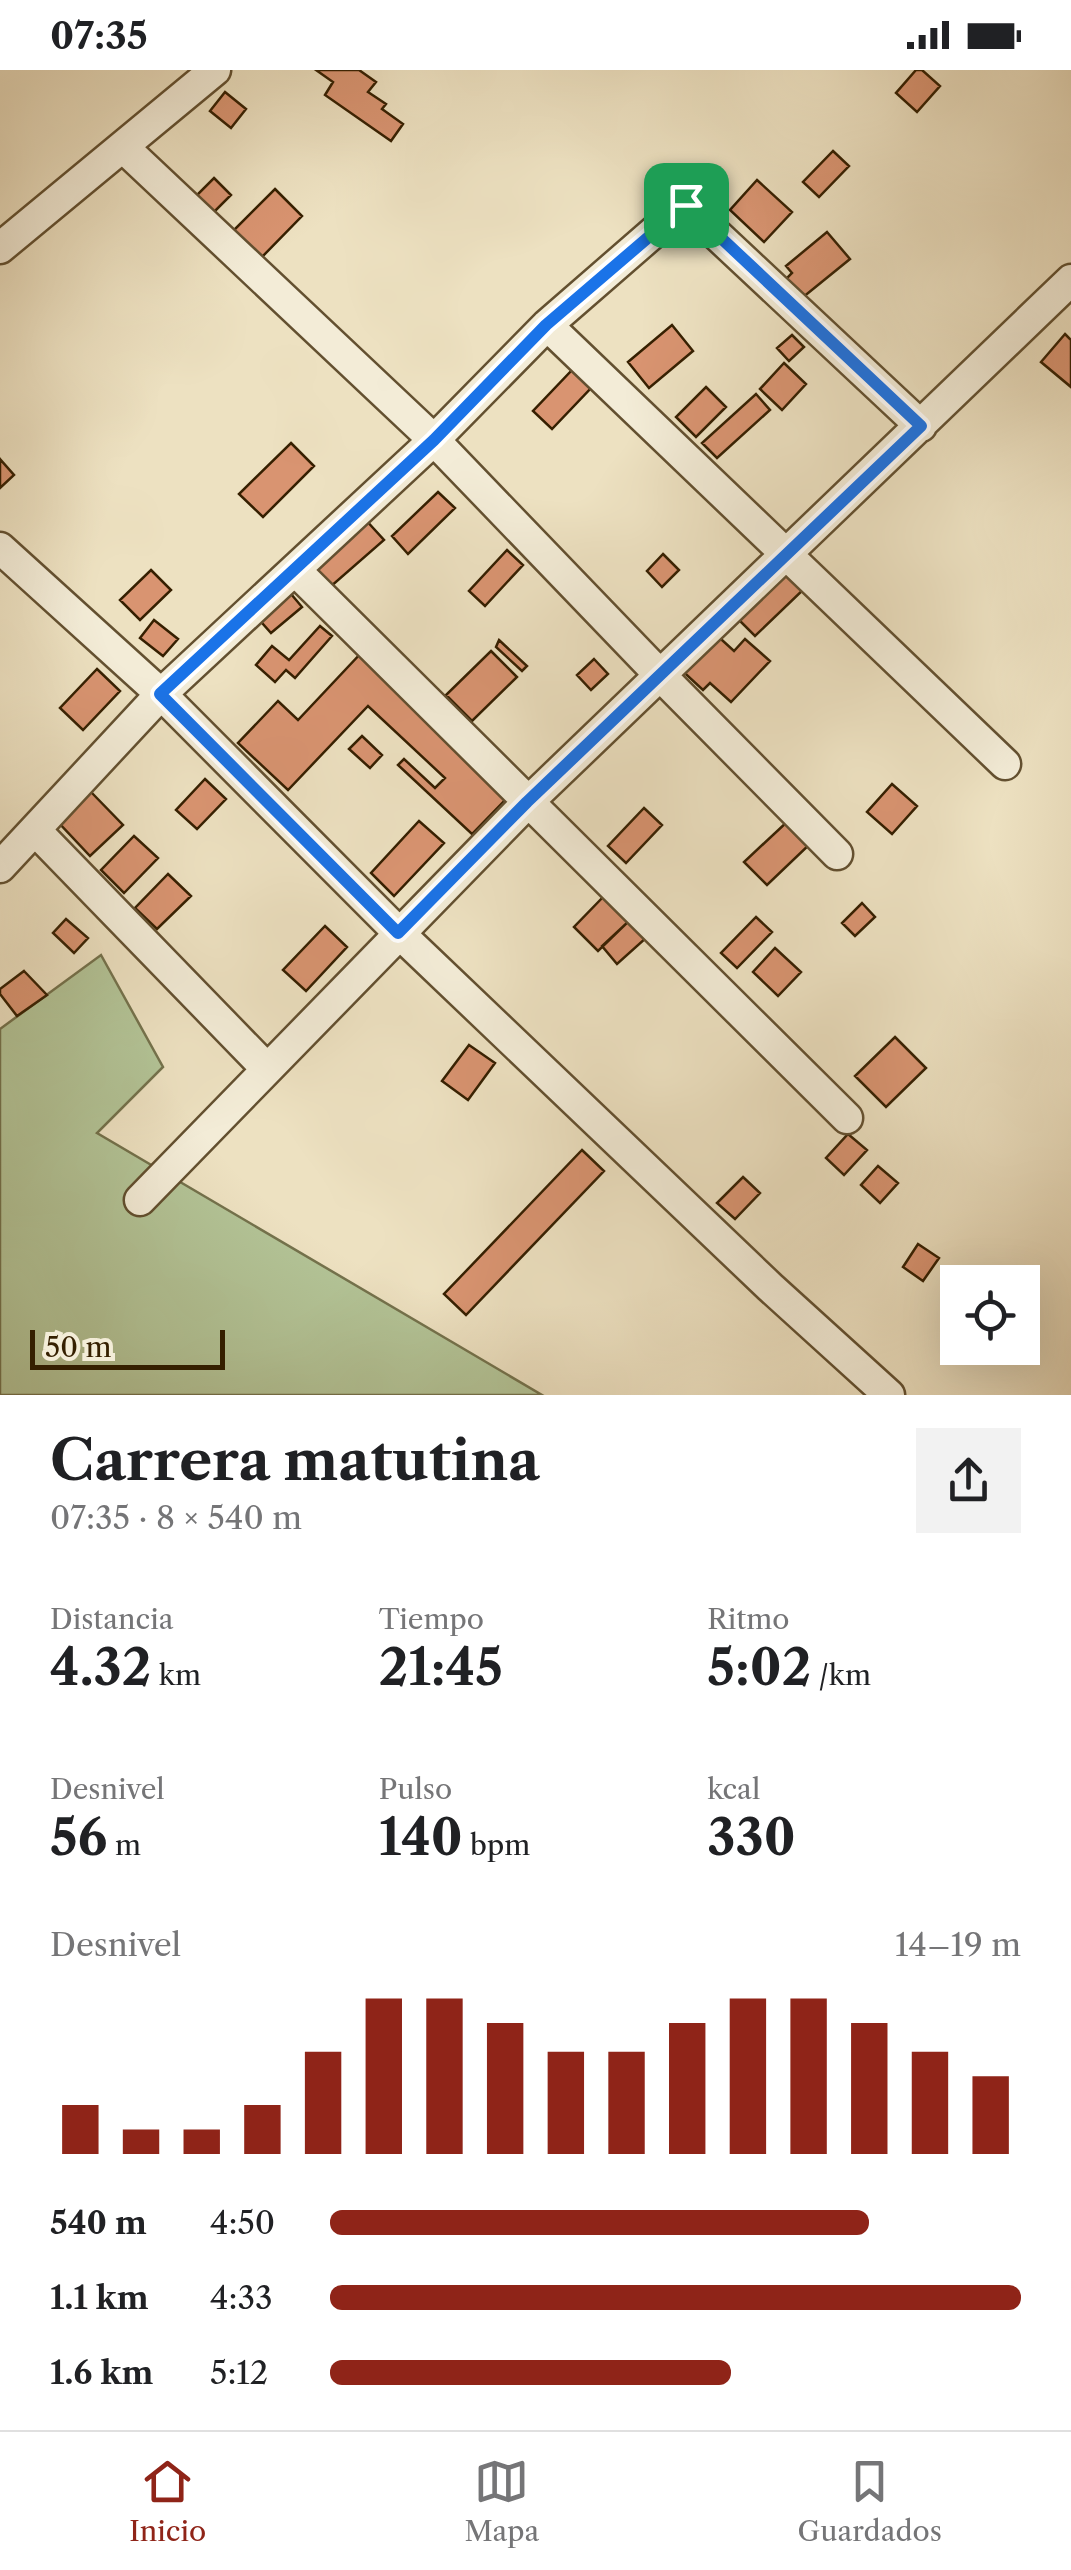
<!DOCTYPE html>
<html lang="es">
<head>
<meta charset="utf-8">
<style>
  body { margin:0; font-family:"Libre Caslon Text",serif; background:#f2f2f2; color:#202124; height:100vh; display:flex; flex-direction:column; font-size:38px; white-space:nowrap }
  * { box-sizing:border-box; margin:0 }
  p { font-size:32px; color:#757577 }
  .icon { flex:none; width:55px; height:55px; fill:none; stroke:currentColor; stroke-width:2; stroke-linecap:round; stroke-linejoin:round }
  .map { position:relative; height:1325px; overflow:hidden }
  .details { display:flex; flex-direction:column; background:#fff; flex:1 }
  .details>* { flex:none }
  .controls { position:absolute; left:940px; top:1195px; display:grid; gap:20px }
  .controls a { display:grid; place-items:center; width:100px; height:100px; border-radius:0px; background:#fff; box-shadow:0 10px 40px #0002; font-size:50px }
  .scale { position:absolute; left:30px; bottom:25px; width:195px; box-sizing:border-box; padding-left:10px; border:5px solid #351f00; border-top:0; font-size:28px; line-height:35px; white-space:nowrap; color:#351f00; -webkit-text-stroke:8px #f3ecd7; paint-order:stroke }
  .pin { position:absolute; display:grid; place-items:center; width:85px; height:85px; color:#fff; margin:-42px; border-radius:20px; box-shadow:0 5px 15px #0006 }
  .round { display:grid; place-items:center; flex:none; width:105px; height:105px; border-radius:0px; background:#f2f2f2 }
  .head { display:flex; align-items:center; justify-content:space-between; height:170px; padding:0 50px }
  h1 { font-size:55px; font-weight:700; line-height:75px }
  .metrics { display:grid; grid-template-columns:repeat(3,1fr); gap:15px; height:170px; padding:10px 50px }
  .metrics div { display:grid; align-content:center }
  .metrics b { font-size:50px; font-weight:700 }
  .metrics small { font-size:28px; font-weight:400 }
  .metrics p { font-size:28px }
  .chart { height:280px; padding:20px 50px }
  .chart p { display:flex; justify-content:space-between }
  .chart svg { width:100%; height:180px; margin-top:10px; stroke:#8f2418; stroke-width:6 }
  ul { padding:0 50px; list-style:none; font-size:32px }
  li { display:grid; grid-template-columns:160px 120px 1fr; align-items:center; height:75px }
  li i { height:25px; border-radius:12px; background:#8f2418 }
  .status { display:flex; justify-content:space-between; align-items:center; height:70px; padding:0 50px; background:#fff; direction:ltr }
  .status svg { height:28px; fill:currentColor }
  .tab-bar { display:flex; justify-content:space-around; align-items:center; height:140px; border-top:2px solid #e0e0e0; background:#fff; font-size:28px; color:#757577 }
  .tab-bar a { display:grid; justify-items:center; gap:5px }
  .tab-bar .selected { color:#8f2418 }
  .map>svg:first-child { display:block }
  .green { fill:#b3c497; stroke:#74724c; stroke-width:2.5 }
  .building { fill:#d99471; stroke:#351f00; stroke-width:2.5 }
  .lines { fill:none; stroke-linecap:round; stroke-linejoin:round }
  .minor-casing { stroke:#635030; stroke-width:35 }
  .minor { stroke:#f3ecd7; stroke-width:30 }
  .route-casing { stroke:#fff; stroke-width:20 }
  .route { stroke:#1a73e8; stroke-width:12 }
</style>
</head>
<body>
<div class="status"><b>07:35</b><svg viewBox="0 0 49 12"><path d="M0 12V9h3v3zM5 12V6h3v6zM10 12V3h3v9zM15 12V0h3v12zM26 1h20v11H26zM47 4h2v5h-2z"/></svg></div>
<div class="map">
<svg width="1071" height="1325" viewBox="0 0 1071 1325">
  <rect width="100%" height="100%" fill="#ede1c1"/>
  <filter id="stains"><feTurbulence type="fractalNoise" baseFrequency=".002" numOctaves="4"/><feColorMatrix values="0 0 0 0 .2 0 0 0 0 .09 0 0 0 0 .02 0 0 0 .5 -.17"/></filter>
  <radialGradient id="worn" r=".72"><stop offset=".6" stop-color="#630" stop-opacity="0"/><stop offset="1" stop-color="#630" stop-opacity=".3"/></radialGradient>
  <path class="green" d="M101 885 163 997 97 1063 542 1325H0V959Z"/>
  <path class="building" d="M316 0H359L376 12 368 22 386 34 382 39 403 54 391 71 325 25 333 12Z
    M916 0H922L940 16 917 42 896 23Z
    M225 22 246 39 231 58 210 41Z
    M833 81 849 96 819 127 803 112Z
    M214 108 231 125 212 144 195 127Z
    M757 110 792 142 764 172 730 140Z
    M275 119 302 146 261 188 233 161Z
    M827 162 850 189 802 228 786 209 792 203 786 196Z
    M672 255 693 281 649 318 628 292Z
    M1065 264 1071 270V317L1041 292Z
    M792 265 804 277 789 291 777 278Z
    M784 293 806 314 782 340 760 319Z
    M573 299 592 317 552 359 533 341Z
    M706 317 726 337 696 367 676 347Z
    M756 324 770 340 717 388 702 373Z
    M291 373 314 396 263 447 239 424Z
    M0 389 14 405 0 418Z
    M438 422 455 438 408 484 392 466Z
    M364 448 384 470 329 518 310 496Z
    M507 480 523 495 485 536 469 521Z
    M663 484 679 500 662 517 647 501Z
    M785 498 805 518 755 566 735 546Z
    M151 500 171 520 140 550 120 530Z
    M286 518 302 537 271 563 255 545Z
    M154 550 178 569 163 586 140 568Z
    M320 556 332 566 295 608 286 600 275 612 256 595 272 576 289 590Z
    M711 560 734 581 745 569 770 591 731 632 710 613 703 620 677 596Z
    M499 570 527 596 522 601 496 577Z
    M363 581 513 722 472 764 398 695 404 689 435 718 445 708 368 636 288 720 238 673 278 631 298 650Z
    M491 581 517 607 472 651 446 625Z
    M594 589 608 604 591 620 577 605Z
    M97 599 120 621 83 660 60 638Z
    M362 666 382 685 370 698 349 679Z
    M205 709 226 729 197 759 176 740Z
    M892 714 917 736 892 764 867 742Z
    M91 722 123 755 90 786 59 753Z
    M644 738 662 755 626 793 608 776Z
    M789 750 811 773 767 815 744 792Z
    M419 751 444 773 394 826 371 803Z
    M134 766 158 788 124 823 101 800Z
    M168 804 191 826 157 859 135 838Z
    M606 824 630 850 598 881 574 857Z
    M862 833 875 847 855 866 842 853Z
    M756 847 772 862 737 898 721 883Z
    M66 849 88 868 74 883 53 863Z
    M630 850 646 868 617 894 602 876Z
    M325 856 347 877 306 921 283 900Z
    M775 878 801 902 778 926 753 902Z
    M24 901 47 925 17 946 0 924V919Z
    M895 967 926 998 886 1037 855 1006Z
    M469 975 495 993 468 1030 442 1011Z
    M848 1064 867 1080 844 1105 826 1088Z
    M582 1080 604 1101 466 1245 444 1224Z
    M878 1096 898 1113 880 1133 861 1115Z
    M743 1107 760 1123 735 1149 717 1133Z
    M918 1174 939 1188 923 1211 903 1197Z"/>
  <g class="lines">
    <g class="minor-casing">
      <path id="minor" d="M123 77 434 370 661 606 837 784
        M0 178 215 0
        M547 255 1005 694
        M0 478 161 624 399 863 770 1217 889 1325
        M295 500 847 1048
        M35 760 267 999
        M0 797 161 624 434 370 547 255 685 135 921 356
        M140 1130 527 733 1071 210"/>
    </g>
    <use href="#minor" class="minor"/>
  </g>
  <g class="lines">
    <g class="route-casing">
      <path id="route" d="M686 135 921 356 527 732 398 863 160 624 434 370 546 255Z"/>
    </g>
    <use href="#route" class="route"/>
  </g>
  <rect width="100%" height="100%" filter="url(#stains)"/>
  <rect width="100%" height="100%" fill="url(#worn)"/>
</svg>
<div class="controls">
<a><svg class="icon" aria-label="locate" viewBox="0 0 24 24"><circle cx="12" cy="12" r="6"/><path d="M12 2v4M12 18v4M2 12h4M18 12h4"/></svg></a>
</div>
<div class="scale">50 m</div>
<div class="pin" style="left:686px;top:135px;background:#1e9e55"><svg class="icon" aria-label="arrive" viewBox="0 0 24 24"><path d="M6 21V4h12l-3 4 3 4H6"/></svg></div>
</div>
<section class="details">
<div class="head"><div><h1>Carrera matutina</h1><p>07:35 · 8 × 540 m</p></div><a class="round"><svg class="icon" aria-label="share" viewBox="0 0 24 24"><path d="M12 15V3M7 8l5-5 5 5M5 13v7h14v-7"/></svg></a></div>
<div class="metrics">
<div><p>Distancia</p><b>4.32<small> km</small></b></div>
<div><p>Tiempo</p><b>21:45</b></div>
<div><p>Ritmo</p><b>5:02<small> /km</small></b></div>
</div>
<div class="metrics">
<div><p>Desnivel</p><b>56<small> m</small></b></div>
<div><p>Pulso</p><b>140<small> bpm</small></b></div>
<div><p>kcal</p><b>330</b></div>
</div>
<div class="chart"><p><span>Desnivel</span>14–19 m</p>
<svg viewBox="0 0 160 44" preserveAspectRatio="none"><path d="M5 44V32M15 44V38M25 44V38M35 44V32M45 44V19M55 44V6M65 44V6M75 44V12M85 44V19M95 44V19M105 44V12M115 44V6M125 44V6M135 44V12M145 44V19M155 44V25"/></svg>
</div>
<ul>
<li><b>540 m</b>4:50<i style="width:78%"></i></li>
<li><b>1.1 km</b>4:33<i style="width:100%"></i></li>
<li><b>1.6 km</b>5:12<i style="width:58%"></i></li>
</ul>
</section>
<nav class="tab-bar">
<a class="selected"><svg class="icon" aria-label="home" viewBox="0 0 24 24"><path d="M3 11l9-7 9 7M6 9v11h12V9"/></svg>Inicio</a>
<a><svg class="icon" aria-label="map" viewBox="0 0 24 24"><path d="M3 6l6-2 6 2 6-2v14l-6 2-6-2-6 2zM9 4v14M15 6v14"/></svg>Mapa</a>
<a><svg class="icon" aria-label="saved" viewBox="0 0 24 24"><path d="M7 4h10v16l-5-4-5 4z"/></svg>Guardados</a>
</nav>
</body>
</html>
